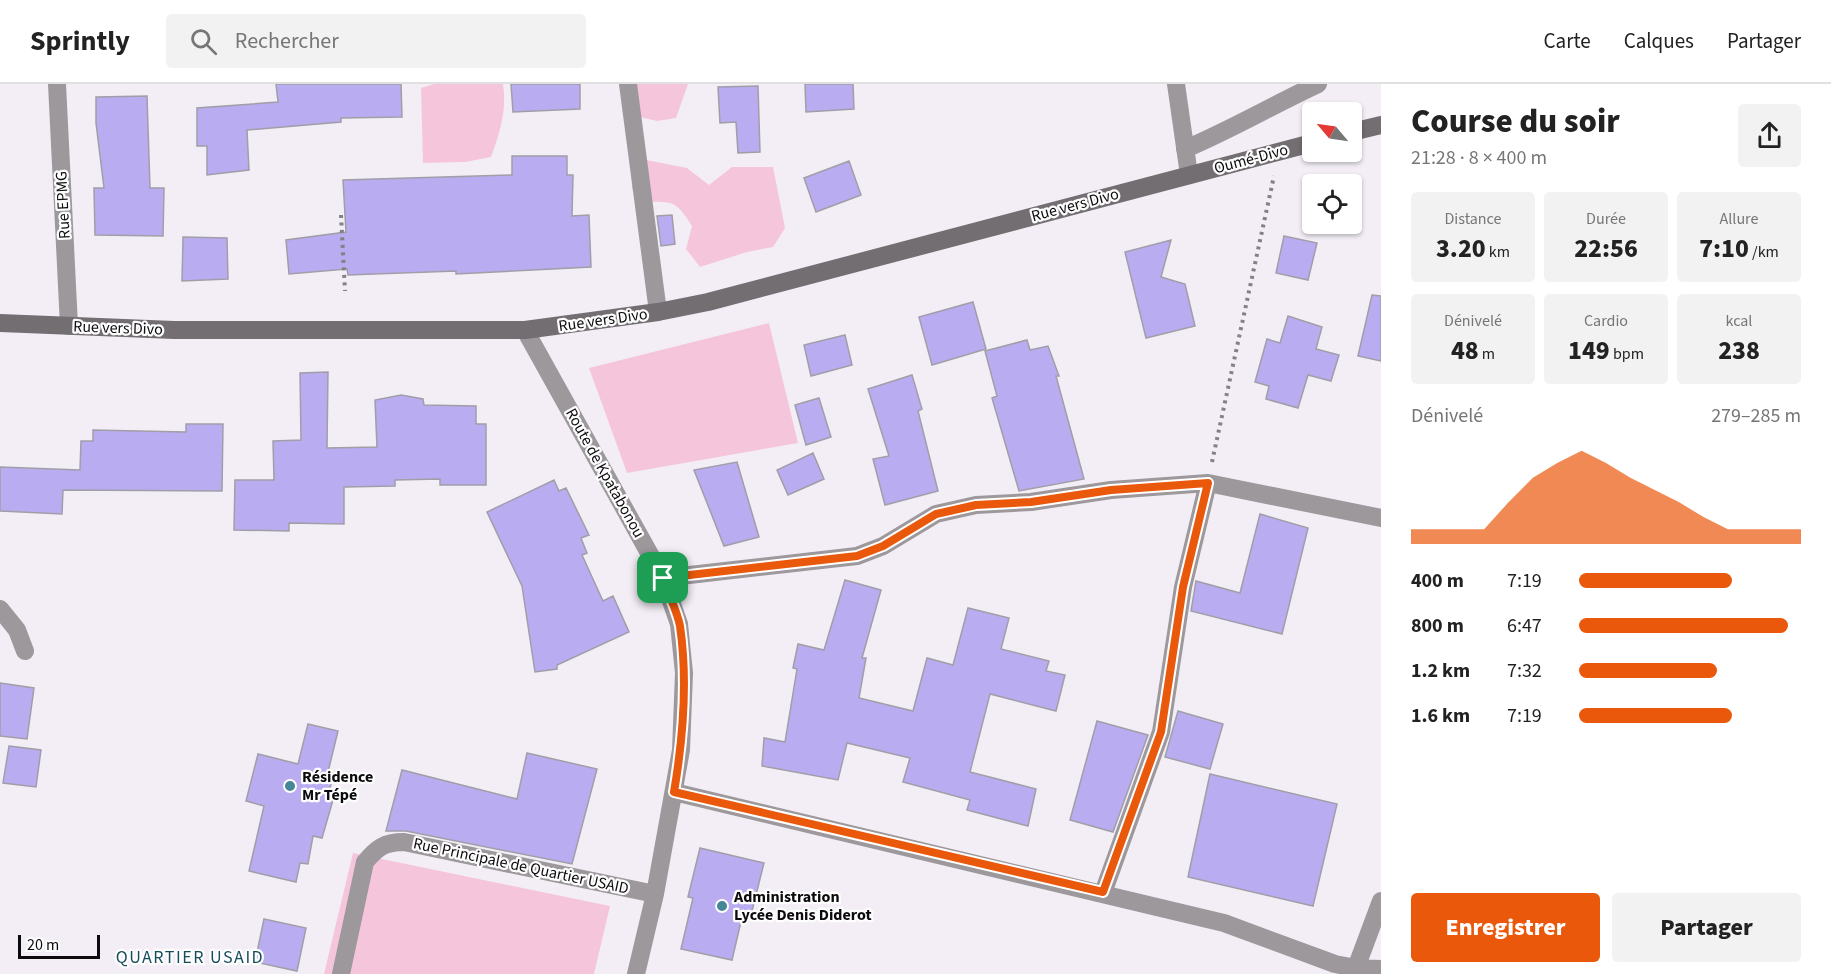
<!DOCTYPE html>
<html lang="fr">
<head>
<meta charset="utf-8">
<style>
  body { margin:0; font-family:"Source Sans 3",sans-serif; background:#f2f2f2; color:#222; height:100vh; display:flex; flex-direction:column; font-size:22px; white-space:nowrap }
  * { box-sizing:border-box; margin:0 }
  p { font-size:20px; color:#767676 }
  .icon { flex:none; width:33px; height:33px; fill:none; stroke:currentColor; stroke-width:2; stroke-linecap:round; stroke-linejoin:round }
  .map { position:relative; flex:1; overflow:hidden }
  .sheet { display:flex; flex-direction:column; background:#fff; width:450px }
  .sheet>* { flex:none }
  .needle { width:39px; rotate:299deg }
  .buttons { position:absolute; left:1302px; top:18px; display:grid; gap:12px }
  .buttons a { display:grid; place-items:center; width:60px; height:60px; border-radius:6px; background:#fff; box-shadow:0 2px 4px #0004; font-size:30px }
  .scale { position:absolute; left:18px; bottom:15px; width:82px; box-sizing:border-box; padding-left:6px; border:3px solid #0c0a0d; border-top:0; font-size:16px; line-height:21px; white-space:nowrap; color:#0c0a0d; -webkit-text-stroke:4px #fefdfe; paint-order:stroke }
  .pin { position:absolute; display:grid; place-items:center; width:51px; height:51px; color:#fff; margin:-26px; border-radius:12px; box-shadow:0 3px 9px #0006 }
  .round { display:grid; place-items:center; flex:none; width:63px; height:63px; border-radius:6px; background:#f2f2f2 }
  .headline { display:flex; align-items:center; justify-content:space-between; height:102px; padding:0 30px }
  h1 { font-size:33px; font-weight:800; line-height:45px }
  .stats { display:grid; grid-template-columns:repeat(3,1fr); gap:9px; height:102px; padding:6px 30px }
  .stats div { display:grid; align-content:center; border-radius:6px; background:#f2f2f2; text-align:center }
  .stats b { font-size:26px; font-weight:800 }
  .stats small { font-size:16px; font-weight:400 }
  .stats p { font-size:16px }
  .chart { height:168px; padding:12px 30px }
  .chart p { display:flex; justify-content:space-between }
  .chart svg { width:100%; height:108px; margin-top:6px; fill:#ea580c; opacity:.7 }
  .cta { display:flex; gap:12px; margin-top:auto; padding:12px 30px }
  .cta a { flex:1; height:69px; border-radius:6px; background:#ea580c; color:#fff; font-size:24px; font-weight:800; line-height:69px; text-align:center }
  .cta a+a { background:#f2f2f2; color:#222 }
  ul { padding:0 30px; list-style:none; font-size:20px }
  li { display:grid; grid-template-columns:96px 72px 1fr; align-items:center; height:45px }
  li i { height:15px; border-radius:8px; background:#ea580c }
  header { display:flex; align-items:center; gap:36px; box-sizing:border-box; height:84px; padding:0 30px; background:#fff; border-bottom:2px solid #e0e0e0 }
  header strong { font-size:28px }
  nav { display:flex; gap:33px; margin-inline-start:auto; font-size:21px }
  .search { width:420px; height:54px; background:#f2f2f2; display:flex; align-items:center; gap:15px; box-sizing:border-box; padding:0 21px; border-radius:6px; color:#767676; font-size:22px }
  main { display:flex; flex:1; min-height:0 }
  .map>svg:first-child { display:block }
  .green { fill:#f5c6db }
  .building { fill:#baacf1; stroke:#a09ea7; stroke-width:1.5 }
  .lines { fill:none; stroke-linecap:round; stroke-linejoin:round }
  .path { stroke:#848086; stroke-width:4; stroke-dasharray:3 4.5; stroke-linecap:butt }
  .street { stroke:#9c989b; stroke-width:18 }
  .secondary { stroke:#736e72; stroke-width:18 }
  .route-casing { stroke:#fff; stroke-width:12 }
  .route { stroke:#ea580c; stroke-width:8 }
  .poi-dot { fill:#458799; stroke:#fefdfe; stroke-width:2 }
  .labels { text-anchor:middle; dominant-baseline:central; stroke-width:4.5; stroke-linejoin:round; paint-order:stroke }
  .street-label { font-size:16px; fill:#0c0a0d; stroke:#fefdfe }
  .poi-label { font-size:16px; font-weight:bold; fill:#0c0a0d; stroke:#fefdfe; text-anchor:start }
  .neighbourhood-label { font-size:18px; letter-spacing:1.5px; fill:#154d5a; stroke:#fefdfe }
</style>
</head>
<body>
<header>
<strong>Sprintly</strong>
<div class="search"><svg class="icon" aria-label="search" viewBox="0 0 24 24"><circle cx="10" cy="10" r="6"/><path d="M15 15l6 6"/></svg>Rechercher</div>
<nav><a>Carte</a><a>Calques</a><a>Partager</a></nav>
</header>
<main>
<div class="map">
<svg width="1381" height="890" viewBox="0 0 1381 890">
  <rect width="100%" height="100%" fill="#f3eef6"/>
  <path class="green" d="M434 0H503C507 26 500 49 491 73L465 78 423 79 421 4Z
    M628 0H688L676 34 657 37 640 33Z
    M631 73 687 84 709 101 732 83H773L785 144 773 163 747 168 700 183 686 165 692 142C677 119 675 117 647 118L632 105Z
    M769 239 798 359 627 389 589 284Z
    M353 769 610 822 594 890H324Z"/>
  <path class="building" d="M276 0H401L402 33 341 34V38L247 46 249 86 207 91V62H197V24L278 18Z
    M511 0H580V25L513 28Z
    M805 0H853L854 25 806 28Z
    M758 2 760 68 738 69 736 38 720 39 718 3Z
    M147 12 150 104H164L163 152 95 151 94 104H104L96 39V13Z
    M512 72H567V91H573L572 132 589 131 591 183 456 190V187L348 191 347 185 289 190 286 156 346 148 343 96 512 91Z
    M849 77 861 111 816 128 804 94Z
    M672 131 675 160 661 162 657 132Z
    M1284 152 1317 159 1308 196 1276 189Z
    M183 153 227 154 228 195 182 197Z
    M1171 156 1161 193 1185 200 1195 242 1146 254 1125 168Z
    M1372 211 1381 212V277L1358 272Z
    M973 218 986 265 932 281 919 233Z
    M1288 232 1322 243 1316 265 1339 271 1331 297 1308 291 1298 324 1266 315 1269 302 1255 298 1267 255 1280 259Z
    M845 251 852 281 811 292 804 261Z
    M1027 256 1030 266 1048 262 1059 292H1056L1084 395 1019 407 992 314 997 312 985 267Z
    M328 288 327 364 377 363 375 316 401 311 423 315 424 321 476 322V340H486V401H440V395L395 396V402L344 403V440L289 439V447L234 446 235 396H274L273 357 301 356 300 289Z
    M912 291 922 325 918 327 938 407 885 421 873 375 889 372 868 305Z
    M819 314 831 353 806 361 795 321Z
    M186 340H223L222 407 63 406 62 430 0 427V383L80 386 81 357H93V346L186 348Z
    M813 369 824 395 788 411 777 386Z
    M737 378 759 453 724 462 694 386Z
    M554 396 559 407 566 404 589 451 581 454 587 469 582 471 603 517 613 512 629 548 557 581V585L535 588 522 502 487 428Z
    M1260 430 1308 444 1282 550 1191 527 1196 497 1240 509Z
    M845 496 881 506 862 574H866L859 614 913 627 927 574 953 581 968 524 1009 534 1001 565 1049 577 1046 587 1065 591 1056 627 990 610 970 688 1036 705 1028 742 967 726 970 716 903 698 910 674 847 659 838 696 762 682 764 654 785 658 797 585 793 584 798 560 824 566Z
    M0 599 34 604 27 655 0 652Z
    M1178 627 1223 640 1210 685 1165 673Z
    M1097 637 1148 651 1113 748 1070 736Z
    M308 640 338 647 328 688 334 689 327 715 333 716 322 754 313 752 308 780 300 779 296 798 249 787 264 722 246 717 258 670 298 680Z
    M9 662 41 666 36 703 3 699Z
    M527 669 597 685 572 780 406 747H386L402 686 517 715Z
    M1210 690 1337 720 1313 822 1188 793Z
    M700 764 764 779 751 831 743 829 732 876 681 865 693 814 688 813Z
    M264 835 306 844 297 887 255 878Z"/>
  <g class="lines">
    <path class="path" d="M341 131 345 207
      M1212 378 1274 92"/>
    <path class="street" d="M57 0 69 242
      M628 0 658 228
      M1176 0 1189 91
      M1185 65C1230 46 1273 21 1318 0
      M525 246 663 494 679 540 684 589 681 666 655 810 636 890
      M663 494 857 472 883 462 936 430 976 421 1031 418 1111 406 1208 399 1381 434
      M0 525 17 546 25 567
      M674 708 1224 839 1335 880 1356 884V890
      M1103 809 1161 648 1183 503 1208 399
      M1381 817 1356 884 1381 885
      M341 890 365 778C377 764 384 758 404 758L655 810"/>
    <path class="secondary" d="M1352 48 1381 41
      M0 239 174 246H525L658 228 708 218 1312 59"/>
  </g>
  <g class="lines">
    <g class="route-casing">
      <path id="route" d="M1208 399 1183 503 1161 648 1103 808 674 708C683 655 688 597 680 542 677 526 668 510 663 494L857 472 883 462 936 430 976 421 1031 418 1111 406Z"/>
    </g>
    <use href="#route" class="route"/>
  </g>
  <g class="poi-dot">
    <circle cx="290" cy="702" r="6"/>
    <circle cx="722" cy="822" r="6"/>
  </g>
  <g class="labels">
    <g class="street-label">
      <text transform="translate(1251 75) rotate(-15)">Oumé-Divo</text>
      <text transform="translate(63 121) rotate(-93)">Rue EPMG</text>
      <text transform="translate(1075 121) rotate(-15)">Rue vers Divo</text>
      <text transform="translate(603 236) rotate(-8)">Rue vers Divo</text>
      <text transform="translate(118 244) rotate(2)">Rue vers Divo</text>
      <text transform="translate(605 389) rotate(61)">Route de Kpatabonou</text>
      <text transform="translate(521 782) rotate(12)">Rue Principale de Quartier USAID</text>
    </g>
    <g class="poi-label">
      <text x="302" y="693">Résidence<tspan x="302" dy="18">Mr Tépé</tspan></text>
      <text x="734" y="813">Administration<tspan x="734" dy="18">Lycée Denis Diderot</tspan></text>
    </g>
    <g class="neighbourhood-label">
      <text x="190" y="873">QUARTIER USAID</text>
    </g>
  </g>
</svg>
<div class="buttons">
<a><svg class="needle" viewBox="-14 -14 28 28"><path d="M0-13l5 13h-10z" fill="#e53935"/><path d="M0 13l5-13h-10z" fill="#767676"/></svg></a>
<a><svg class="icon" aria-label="locate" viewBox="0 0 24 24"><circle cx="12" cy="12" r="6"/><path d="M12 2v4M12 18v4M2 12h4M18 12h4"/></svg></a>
</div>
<div class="scale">20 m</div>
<div class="pin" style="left:663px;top:494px;background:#1e9e55"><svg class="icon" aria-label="arrive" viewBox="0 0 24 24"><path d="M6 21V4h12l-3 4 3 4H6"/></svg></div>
</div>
<section class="sheet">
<div class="headline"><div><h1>Course du soir</h1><p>21:28 · 8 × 400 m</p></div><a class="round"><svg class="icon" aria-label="share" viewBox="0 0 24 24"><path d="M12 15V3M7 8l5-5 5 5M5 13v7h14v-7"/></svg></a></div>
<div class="stats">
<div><p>Distance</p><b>3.20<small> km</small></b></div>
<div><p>Durée</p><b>22:56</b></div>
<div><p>Allure</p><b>7:10<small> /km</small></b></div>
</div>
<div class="stats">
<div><p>Dénivelé</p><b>48<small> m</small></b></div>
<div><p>Cardio</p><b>149<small> bpm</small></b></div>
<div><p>kcal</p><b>238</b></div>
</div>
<div class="chart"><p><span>Dénivelé</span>279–285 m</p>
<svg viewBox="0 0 160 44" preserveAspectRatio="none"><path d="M0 44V38L10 38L20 38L30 38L40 27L50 17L60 11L70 6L80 11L90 17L100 22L110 27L120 33L130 38L140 38L150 38L160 38V44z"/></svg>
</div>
<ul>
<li><b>400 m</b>7:19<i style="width:69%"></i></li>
<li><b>800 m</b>6:47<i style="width:94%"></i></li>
<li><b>1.2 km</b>7:32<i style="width:62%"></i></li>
<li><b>1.6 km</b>7:19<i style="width:69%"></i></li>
</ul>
<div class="cta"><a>Enregistrer</a><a>Partager</a></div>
</section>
</main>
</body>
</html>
